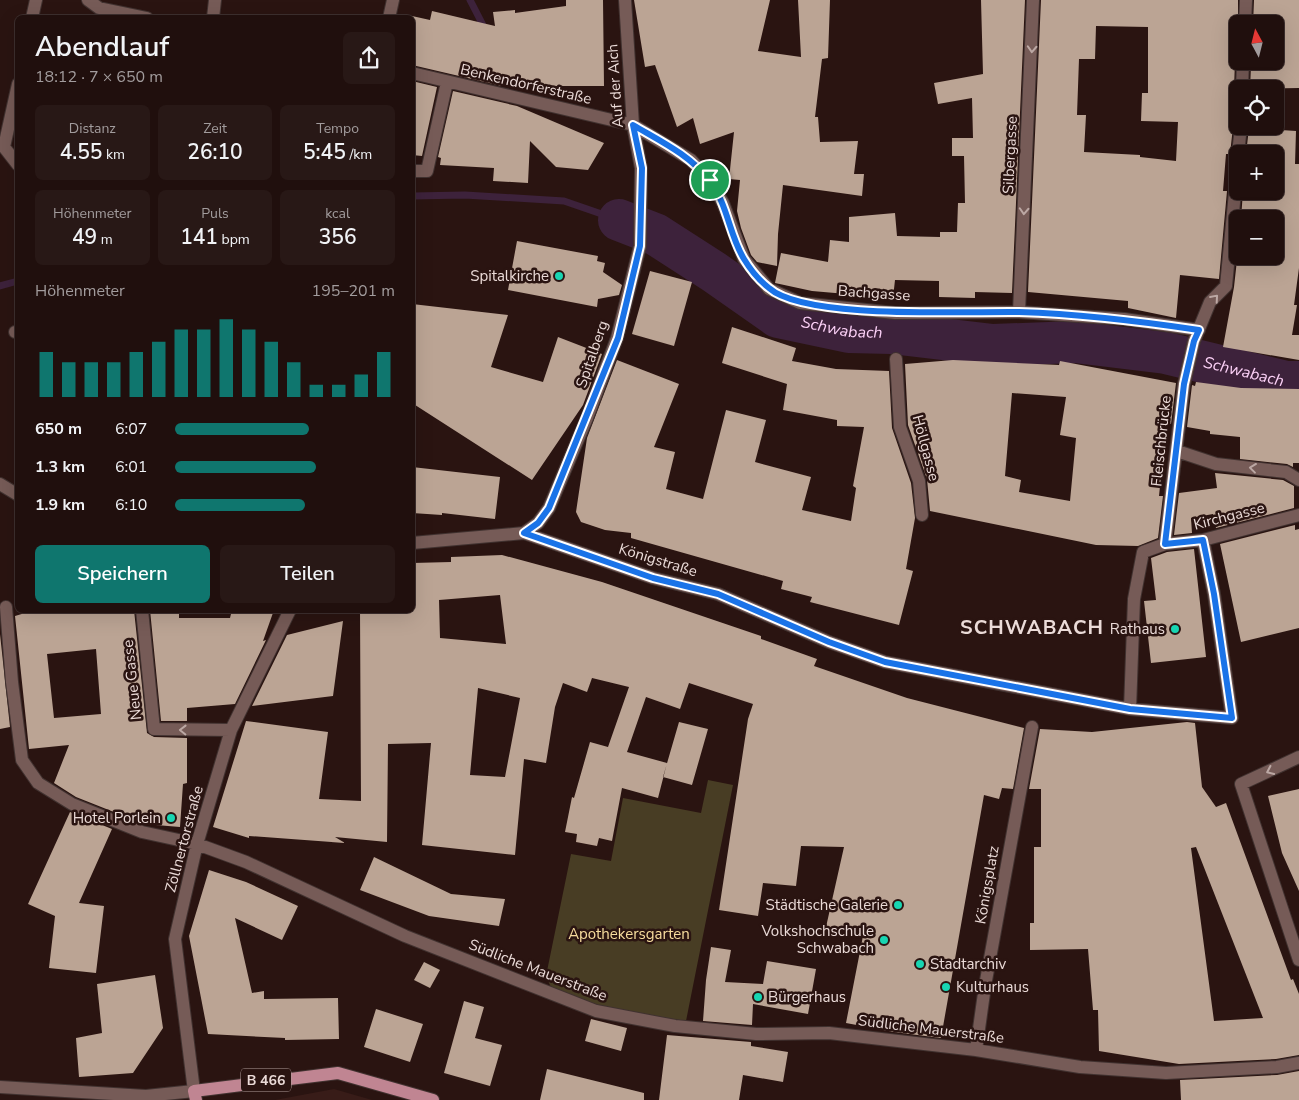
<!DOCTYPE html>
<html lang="de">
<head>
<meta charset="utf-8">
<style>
  body { margin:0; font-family:"Nunito Sans",sans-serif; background:#281816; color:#f1f3f6; height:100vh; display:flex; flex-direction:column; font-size:19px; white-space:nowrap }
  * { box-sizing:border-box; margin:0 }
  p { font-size:16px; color:#a29c9d }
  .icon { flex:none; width:28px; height:28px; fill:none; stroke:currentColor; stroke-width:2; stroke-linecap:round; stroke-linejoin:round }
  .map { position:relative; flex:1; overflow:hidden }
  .drawer { position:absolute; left:15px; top:15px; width:400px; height:598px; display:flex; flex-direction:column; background:#200f0d; border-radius:8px; box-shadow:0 5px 20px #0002,0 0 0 1px #3d2f2e }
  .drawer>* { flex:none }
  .needle { width:32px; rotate:353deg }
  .controls { position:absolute; left:1229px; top:15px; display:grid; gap:10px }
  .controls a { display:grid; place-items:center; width:55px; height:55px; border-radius:8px; background:#200f0d; box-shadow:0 5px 20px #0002,0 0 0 1px #3d2f2e; font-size:25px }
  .pin { position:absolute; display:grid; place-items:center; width:42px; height:42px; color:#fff; margin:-21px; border:2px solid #fff; border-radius:50%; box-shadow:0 1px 5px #0007 }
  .round { display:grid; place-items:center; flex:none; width:52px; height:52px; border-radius:8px; background:#281816 }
  .headline { display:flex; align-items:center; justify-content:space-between; height:85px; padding:0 20px }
  h1 { font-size:28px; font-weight:600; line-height:38px }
  .metrics { display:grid; grid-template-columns:repeat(3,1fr); gap:8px; height:85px; padding:5px 20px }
  .metrics div { display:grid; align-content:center; border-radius:8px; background:#281816; text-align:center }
  .metrics b { font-size:21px; font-weight:600 }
  .metrics small { font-size:14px; font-weight:400 }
  .metrics p { font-size:14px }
  .chart { height:140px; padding:10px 20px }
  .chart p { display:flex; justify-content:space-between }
  .chart svg { width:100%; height:90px; margin-top:5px; stroke:#0f766e; stroke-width:6 }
  .button { display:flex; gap:10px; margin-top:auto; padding:10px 20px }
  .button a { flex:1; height:58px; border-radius:8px; background:#0f766e; color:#fff; font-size:20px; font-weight:600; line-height:58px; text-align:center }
  .button a+a { background:#281816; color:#f1f3f6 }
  ul { padding:0 20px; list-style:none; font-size:16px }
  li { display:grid; grid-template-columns:80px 60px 1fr; align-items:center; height:38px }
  li i { height:12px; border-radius:6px; background:#0f766e }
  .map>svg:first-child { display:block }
  .built { fill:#381c18 }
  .green { fill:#483d24 }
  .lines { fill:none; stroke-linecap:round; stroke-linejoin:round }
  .stream { stroke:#3d223b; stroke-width:7 }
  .river { stroke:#3d223b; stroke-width:42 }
  .building { fill:#bba494; fill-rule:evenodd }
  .street-casing { stroke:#413230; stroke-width:14 }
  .secondary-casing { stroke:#413230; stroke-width:14 }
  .primary-casing { stroke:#413230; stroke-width:14 }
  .street { stroke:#765b57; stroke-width:12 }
  .secondary { stroke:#765b57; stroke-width:12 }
  .primary { stroke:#c08592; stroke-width:12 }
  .oneway { stroke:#bca8a4 }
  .route-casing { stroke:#fff; stroke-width:10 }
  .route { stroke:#1a73e8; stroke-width:6 }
  .poi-dot { fill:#18d5b2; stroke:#2a1411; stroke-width:2 }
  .labels { text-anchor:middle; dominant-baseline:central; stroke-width:5; stroke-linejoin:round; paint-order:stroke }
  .shield { fill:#2a1411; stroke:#b19f9c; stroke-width:1 }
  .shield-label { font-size:14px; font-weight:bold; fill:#ebdbd8 }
  .street-label { font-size:15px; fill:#ebdbd8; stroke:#2a1411 }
  .poi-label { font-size:15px; fill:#ebdbd8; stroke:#2a1411; text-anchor:end }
  .park-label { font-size:15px; fill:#f8dd9e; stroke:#2a1411 }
  .water-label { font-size:16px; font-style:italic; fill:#fcd1f7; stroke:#2a1411 }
  .district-label { font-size:20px; font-weight:bold; letter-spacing:1px; fill:#ebdbd8; stroke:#2a1411 }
</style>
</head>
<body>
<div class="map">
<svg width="1299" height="1100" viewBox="0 0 1299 1100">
  <rect width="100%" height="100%" fill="#2a1411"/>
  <path class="built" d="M334 1089 372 1100H275Z"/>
  <path class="green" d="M708 780 733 785 686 1021 613 1010 553 992 546 976 571 854 611 861 623 798 701 813Z"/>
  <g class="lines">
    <path class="stream" d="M470 0 486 31
      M412 196 465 195 564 201 619 220
      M0 286 18 281"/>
    <path class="river" id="s1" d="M619 220 655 234 714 272 778 317 849 332 891 333 993 345 1075 342 1166 353 1286 382H1299"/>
  </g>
  <path class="building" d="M566 0H603L604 86H502L412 65V16L430 20 432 11 495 26 493 12 515 10V13L566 6Z
    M634 0H770L758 51 801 57 798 0H830L828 58 822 59 815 117H818L820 142 858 141 854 174H864L862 196 783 185 778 234 777 266 757 262 751 255 741 228 737 211 740 180 729 179 734 132 700 144 693 118 677 127 655 65 645 67Z
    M981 0H1025L1012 293 975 292V298L939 297V281L895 280 893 298 812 291 775 283 781 253 828 262 830 240 849 242V217L895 213 897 236 940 237V232H957L958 203H965L964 156H952V138H973L972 98 938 104 934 83 983 74Z
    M1041 0H1238V55L1235 61 1234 89H1230L1229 127H1233L1230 154H1226L1223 191H1227L1219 279 1180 275 1176 318 1128 308V301L1028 292ZM1096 26 1148 27V93H1142L1141 121 1178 122 1176 161 1140 157V155L1084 152 1086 115H1077L1079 59H1095Z
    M1254 0H1299V88L1250 89 1251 65 1275 67V24H1253Z
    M412 81 437 87 422 156 412 155Z
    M453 91 517 106 604 143 588 170 556 167 530 141 528 183 493 181 494 168 440 165 441 158 438 157Z
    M1249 128 1296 131 1295 164H1299V268L1294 305H1297L1292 335H1299V360L1223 347 1234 287 1238 251V256H1275V219H1241L1243 191H1275V154H1246Z
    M517 241 598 256 597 261 605 263 603 272 622 285 619 295 598 299 597 307 508 290Z
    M650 271 692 282 674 346 632 334Z
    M412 304 508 315 491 367 543 382 558 337 602 354 583 405 532 480 412 403Z
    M732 327 796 348 792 361 836 369 889 371 892 428 911 483 915 518 906 569 913 571 899 625 810 602 812 597 781 589 783 581 631 538V533L605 530 581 522 576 512 587 438 617 360 679 384 654 447 675 452 666 489 703 499 726 410 766 420 755 462 811 477 802 510 851 521 856 488 853 486 864 427 837 426V420L783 410 787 384 722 363Z
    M953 360 1059 365 1060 361 1176 383 1171 424 1168 423 1164 447 1159 496H1163L1158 538 1138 546 1096 545 930 511 927 479 908 425 905 364ZM1012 393 1066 397 1060 435 1076 438 1070 501 1019 492 1021 480 1005 476Z
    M1196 382 1241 388 1299 389V463H1293V467L1287 464 1240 459V437L1210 434V431L1187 427 1192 385 1195 386Z
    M412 467 500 477 495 519 442 513V515L412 513Z
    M1215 473 1283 480 1294 486V508L1216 528 1213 514 1191 518 1192 533 1174 535 1179 493 1217 488Z
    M1295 525V530L1299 529V628L1241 642 1220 544Z
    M1194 549 1206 657 1151 663 1144 601 1156 600 1151 558 1167 552Z
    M502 555 602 582 761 636V639L817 659 814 666 907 698 1024 728 1013 789 1002 788 999 799 984 795 941 1038 894 1032 846 1023 863 936 826 927 844 847 801 846 796 886 763 883 758 916 719 910 748 719 753 704 689 683 680 709 646 697 627 752 667 763 658 798 622 788 612 841 599 838 597 846 576 842 577 834 565 832 572 797 574 798 590 742 608 747 629 687 592 678 587 692 563 683 555 707 546 763 524 759 515 855 422 845 431 743 388 744 387 842 335 837 345 843 249 836V838L213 827 246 721 328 732 319 799 361 801 360 610H412V563L451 562V557ZM500 595 506 644 440 638 439 600ZM478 688 520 698 505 777 470 775Z
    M35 610H134L147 733 154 737 187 738V783L183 784 180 827 144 824 76 797 54 783 69 745 29 749 15 616ZM96 649 101 714 54 718 47 654Z
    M150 610H179V618H230L232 610H274L263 641 266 640 235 704 187 708V721H161Z
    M343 621 333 696 252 706 287 635Z
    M0 634 10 727 0 729Z
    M679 722 708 729 692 785 663 777Z
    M1187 722 1195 723 1202 787 1216 807 1226 803 1291 980 1293 979 1299 994V1055L1276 1059 1179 1064 1099 1051 1098 1010H1093L1088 949 1030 950V923H1034V847H1041V789H1029L1040 729 1092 732ZM1196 847 1263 1018 1214 1021 1191 848Z
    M1299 789V891L1282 853 1268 796Z
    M70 812 112 829 79 903 104 906 96 973 49 968 55 916 28 904Z
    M374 857 451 894 505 899 499 926 429 916 360 890Z
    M209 870 246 882 298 906 282 940 235 918 252 993 264 991V999L338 998 339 1039 285 1040V1038L208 1034 189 936Z
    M711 947 731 950 725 982 763 984 767 961 816 969 808 1014 753 1004 752 1025 703 1021 706 980Z
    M424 962 440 970 430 988 414 980Z
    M155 975 163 1028 133 1073 79 1077 76 1038 102 1033 97 984Z
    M464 1001 484 1007 475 1038 502 1045 490 1086 444 1073Z
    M376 1009 423 1024 410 1062 364 1047Z
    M591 1019 627 1028 621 1051 585 1041Z
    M667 1035 751 1042V1046L788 1052 783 1082 743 1075 739 1100H659Z
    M547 1069 644 1093V1100H540Z
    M1299 1071V1100H1181L1180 1080 1277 1075Z"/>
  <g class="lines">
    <g class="street-casing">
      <path id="street" d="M88 0 99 8 147 18
        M32 18 36 0
        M213 18 215 0
        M389 18 393 0
        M1245 24 1246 0
        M412 73 633 125 691 160 710 180 723 203 744 259 769 289 800 303 895 313 1019 312 1124 319 1199 330
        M18 84 4 147 18 165
        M1242 89 1243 61
        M1238 154 1241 126
        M412 171H427L447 82
        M1019 312 1033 0
        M15 332H18
        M896 359 900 427 919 481 922 515
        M1177 451 1216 464 1286 472 1299 480
        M0 484 18 495
        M524 533 538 523 549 508 587 418 617 338 640 246 641 168 633 125 625 0
        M412 543 524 533 653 578 718 594 829 642 885 662 1130 709 1232 718 1214 594 1203 540
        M1165 544 1184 384 1194 341 1210 302 1226 286 1238 161
        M6 607 12 682 22 760 38 783 72 804 142 832 197 844 246 862 405 936 596 1011 675 1026 756 1034 829 1033 976 1050 1080 1067 1166 1073 1277 1067 1299 1063
        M142 610 154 729 231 730
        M1130 709 1134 599 1143 552 1165 544 1203 540 1299 515
        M1299 757 1241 784 1299 960
        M976 1050 985 986 1032 727
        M194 1091 175 939 197 844 231 730 290 610"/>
    </g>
    <g class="secondary-casing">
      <path id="secondary" d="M0 1087 146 1096 194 1091"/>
    </g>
    <g class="primary-casing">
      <path id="primary" d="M196 1100 194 1091 338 1073 433 1100"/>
    </g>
    <use href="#street" class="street"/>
    <use href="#secondary" class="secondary"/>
    <use href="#primary" class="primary"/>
  </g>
  <defs><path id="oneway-chevron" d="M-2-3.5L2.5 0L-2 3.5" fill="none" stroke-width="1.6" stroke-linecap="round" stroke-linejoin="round" transform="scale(1.25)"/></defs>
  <g class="oneway">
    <use href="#oneway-chevron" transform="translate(1032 49) rotate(93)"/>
    <use href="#oneway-chevron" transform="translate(1024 211) rotate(93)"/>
    <use href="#oneway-chevron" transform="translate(1215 298) rotate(-49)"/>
    <use href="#oneway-chevron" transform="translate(1253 468) rotate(-173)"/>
    <use href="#oneway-chevron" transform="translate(183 730) rotate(-179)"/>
    <use href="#oneway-chevron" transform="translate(1270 771) rotate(155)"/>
  </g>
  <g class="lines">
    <g class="route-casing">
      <path id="route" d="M633 125C660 141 690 155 709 180 728 204 729 235 744 259 750 269 760 281 769 288 805 320 967 311 1019 312 1079 314 1139 321 1199 330L1194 341 1184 384 1165 544 1203 540 1214 594 1232 718 1130 709 885 662 829 642 718 594 653 578 524 533 538 523 549 508 618 338 640 246 642 168Z"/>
    </g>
    <use href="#route" class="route"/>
  </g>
  <g class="poi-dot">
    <circle cx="559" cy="276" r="5"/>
    <circle cx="1175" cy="629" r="5"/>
    <circle cx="171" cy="818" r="5"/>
    <circle cx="898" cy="905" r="5"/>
    <circle cx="884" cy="940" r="5"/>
    <circle cx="920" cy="964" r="5"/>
    <circle cx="946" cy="987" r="5"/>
    <circle cx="758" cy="997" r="5"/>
  </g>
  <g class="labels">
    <rect class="shield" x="241" y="1068.5" width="50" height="23" rx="4"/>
    <g class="shield-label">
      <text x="266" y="1080">B 466</text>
    </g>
    <g class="street-label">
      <text transform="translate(526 84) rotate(13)">Benkendorferstraße</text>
      <text transform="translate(615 86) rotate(-94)">Auf der Aich</text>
      <text transform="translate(1010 155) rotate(-87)">Silbergasse</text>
      <text transform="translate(874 293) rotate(4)">Bachgasse</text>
      <text transform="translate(592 354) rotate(-71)">Spitalberg</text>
      <text transform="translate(1161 441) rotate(-84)">Fleischbrücke</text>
      <text transform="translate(926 448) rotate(75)">Höllgasse</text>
      <text transform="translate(1229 516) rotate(-14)">Kirchgasse</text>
      <text transform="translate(658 560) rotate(17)">Königstraße</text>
      <text transform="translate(132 680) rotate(-96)">Neue Gasse</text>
      <text transform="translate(184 839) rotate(-75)">Zöllnertorstraße</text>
      <text transform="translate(987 885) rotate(-80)">Königsplatz</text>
      <text transform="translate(538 970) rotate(21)">Südliche Mauerstraße</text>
      <text transform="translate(931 1029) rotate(7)">Südliche Mauerstraße</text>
    </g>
    <g class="poi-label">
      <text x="549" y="276">Spitalkirche</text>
      <text x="1165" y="629">Rathaus</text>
      <text x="161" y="818">Hotel Porlein</text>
      <text x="888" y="905">Städtische Galerie</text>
      <text x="874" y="931">Volkshochschule<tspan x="874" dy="17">Schwabach</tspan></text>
      <text x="930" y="964" text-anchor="start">Stadtarchiv</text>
      <text x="956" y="987" text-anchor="start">Kulturhaus</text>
      <text x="768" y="997" text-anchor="start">Bürgerhaus</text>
    </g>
    <g class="park-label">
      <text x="629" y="934">Apothekersgarten</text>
    </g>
    <g class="water-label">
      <text stroke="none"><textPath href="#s1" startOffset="252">Schwabach</textPath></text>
      <text stroke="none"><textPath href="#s1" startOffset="658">Schwabach</textPath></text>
    </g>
    <g class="district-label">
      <text x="1032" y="627">SCHWABACH</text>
    </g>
  </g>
</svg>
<div class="controls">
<a><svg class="needle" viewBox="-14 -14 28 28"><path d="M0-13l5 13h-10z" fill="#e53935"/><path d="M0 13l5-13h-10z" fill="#a29c9d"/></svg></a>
<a><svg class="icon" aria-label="locate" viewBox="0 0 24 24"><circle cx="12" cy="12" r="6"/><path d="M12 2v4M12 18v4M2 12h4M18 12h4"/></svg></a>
<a>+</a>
<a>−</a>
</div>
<div class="pin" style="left:710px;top:180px;background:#1e9e55"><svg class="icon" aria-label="arrive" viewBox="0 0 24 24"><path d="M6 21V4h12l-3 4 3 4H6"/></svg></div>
<section class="drawer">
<div class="headline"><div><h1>Abendlauf</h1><p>18:12 · 7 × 650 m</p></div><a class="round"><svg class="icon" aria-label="share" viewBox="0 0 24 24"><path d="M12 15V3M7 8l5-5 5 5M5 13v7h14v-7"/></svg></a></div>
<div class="metrics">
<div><p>Distanz</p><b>4.55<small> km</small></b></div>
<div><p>Zeit</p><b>26:10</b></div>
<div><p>Tempo</p><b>5:45<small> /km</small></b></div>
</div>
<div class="metrics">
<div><p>Höhenmeter</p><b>49<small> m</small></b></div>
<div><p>Puls</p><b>141<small> bpm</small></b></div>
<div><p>kcal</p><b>356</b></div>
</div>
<div class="chart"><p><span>Höhenmeter</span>195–201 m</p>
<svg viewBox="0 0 160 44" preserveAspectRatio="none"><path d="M5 44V22M15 44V27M25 44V27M35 44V27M45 44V22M55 44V17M65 44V11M75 44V11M85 44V6M95 44V11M105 44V17M115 44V27M125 44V38M135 44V38M145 44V33M155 44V22"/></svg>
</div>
<ul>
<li><b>650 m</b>6:07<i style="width:61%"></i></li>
<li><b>1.3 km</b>6:01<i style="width:64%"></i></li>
<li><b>1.9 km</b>6:10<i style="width:59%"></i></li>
</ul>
<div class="button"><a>Speichern</a><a>Teilen</a></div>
</section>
</div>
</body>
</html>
